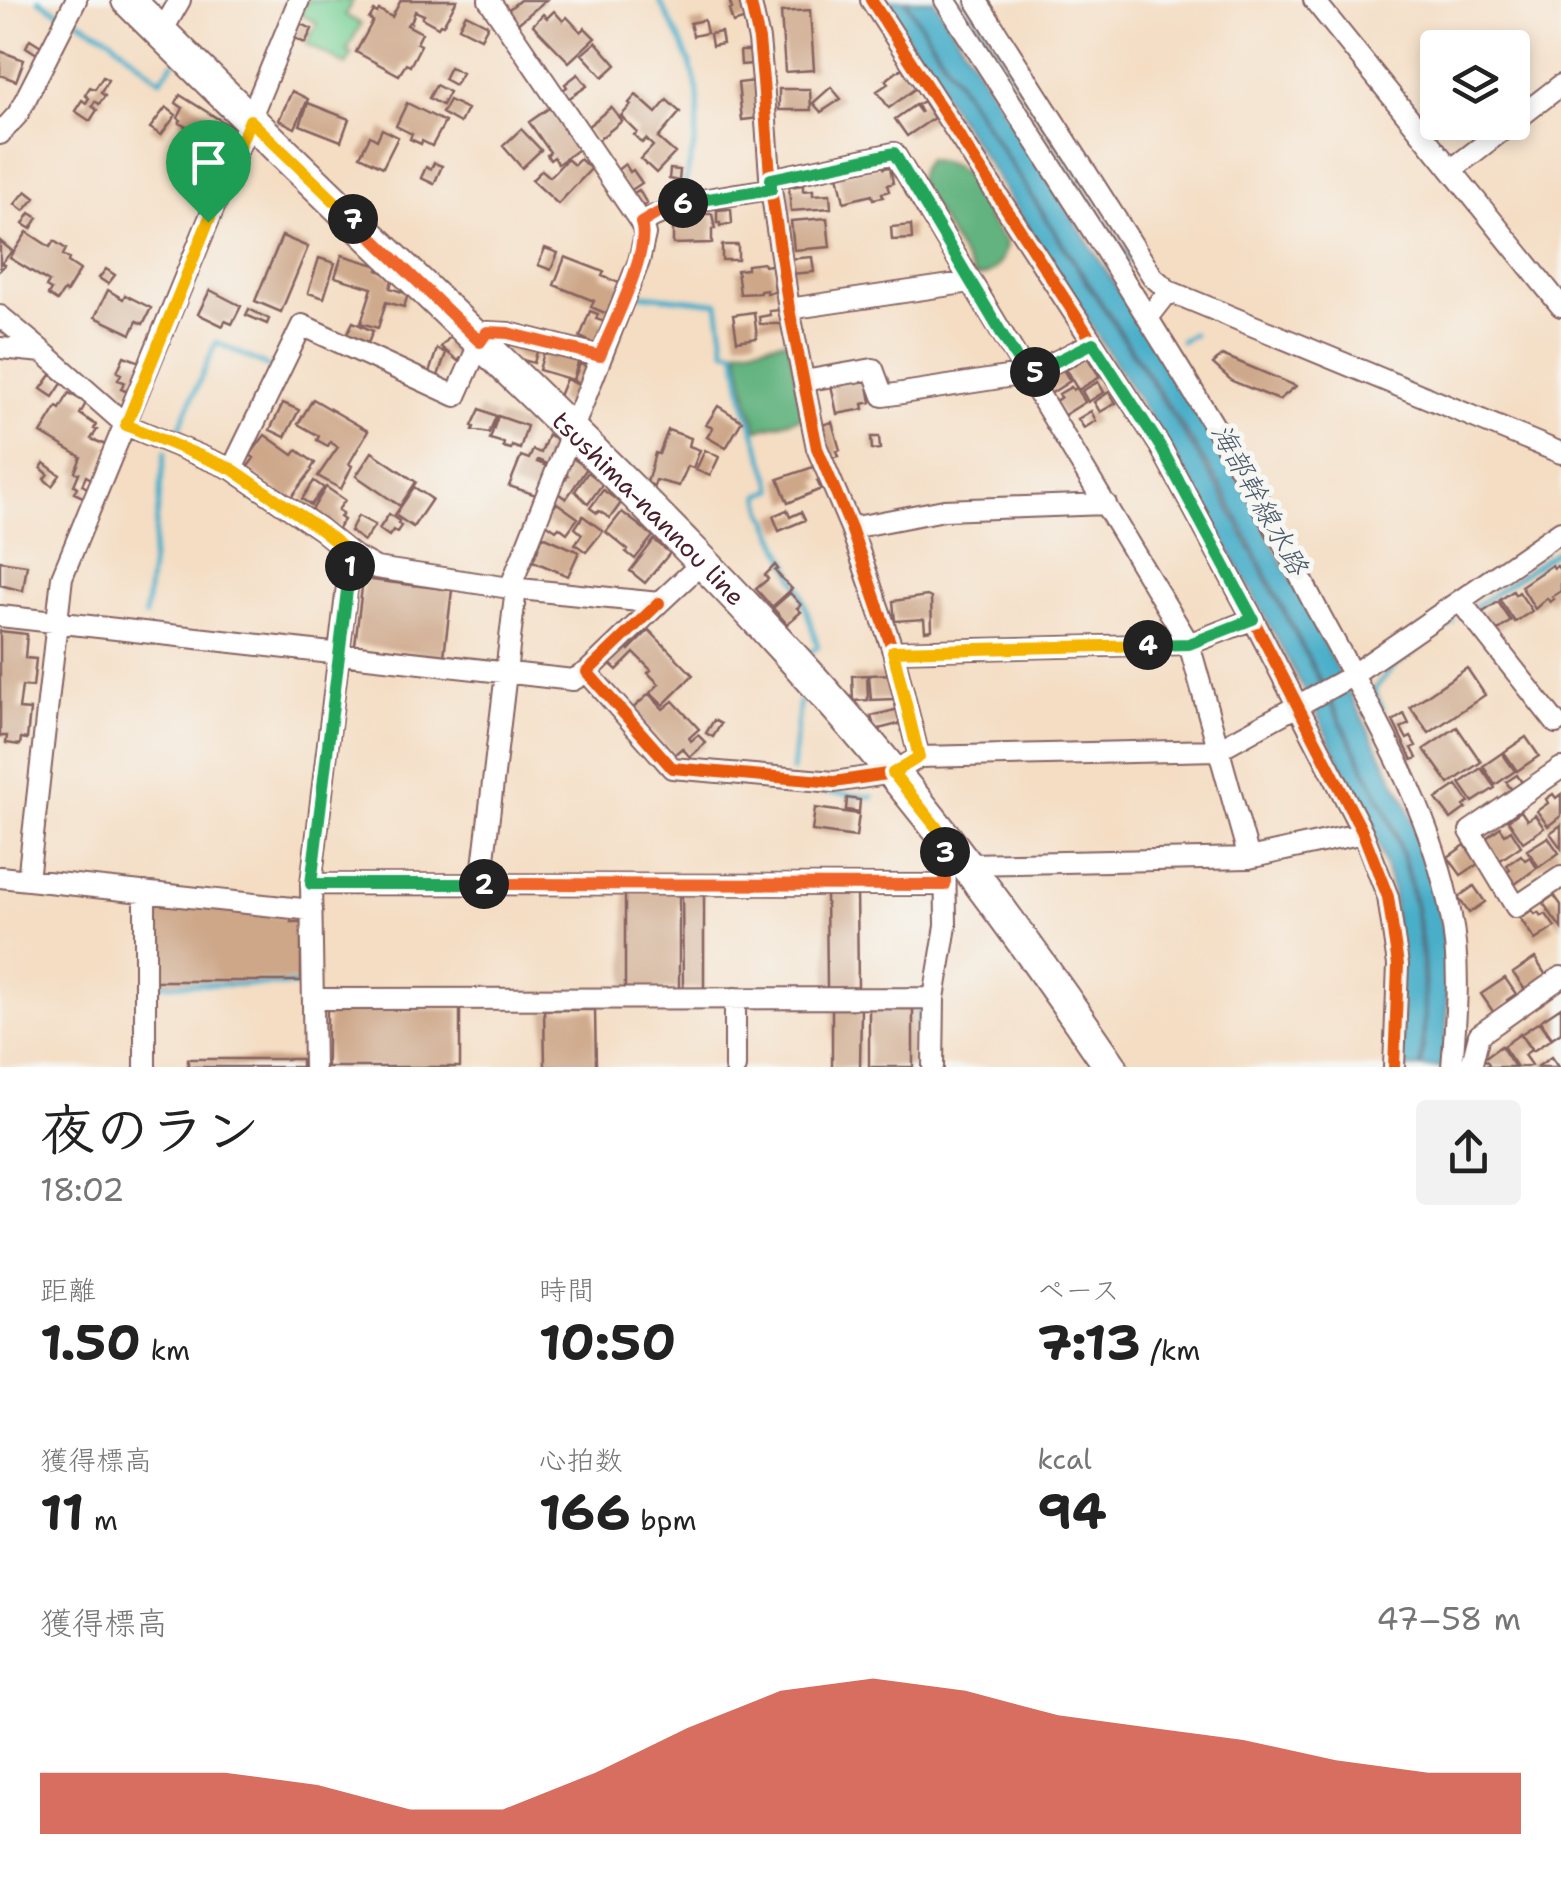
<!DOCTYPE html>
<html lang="ja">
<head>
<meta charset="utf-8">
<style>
  body { margin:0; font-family:"Shantell Sans","Klee One",sans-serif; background:#f2f2f2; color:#222; height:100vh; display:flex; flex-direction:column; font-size:38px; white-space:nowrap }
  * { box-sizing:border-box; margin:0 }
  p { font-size:32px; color:#767676 }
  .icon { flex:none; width:55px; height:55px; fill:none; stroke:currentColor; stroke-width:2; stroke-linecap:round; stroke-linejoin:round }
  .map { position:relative; height:1067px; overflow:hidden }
  .panel { display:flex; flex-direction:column; background:#fff; flex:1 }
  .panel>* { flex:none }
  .fabs { position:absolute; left:1420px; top:30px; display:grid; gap:20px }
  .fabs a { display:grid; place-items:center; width:110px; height:110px; border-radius:10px; background:#fff; box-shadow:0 5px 15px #0003; font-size:50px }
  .pin { position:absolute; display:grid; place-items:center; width:85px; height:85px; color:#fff; margin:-102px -42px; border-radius:50% 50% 50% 0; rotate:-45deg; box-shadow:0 0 10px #0007 }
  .pin .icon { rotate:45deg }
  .km { position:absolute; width:50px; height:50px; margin:-25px; border-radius:50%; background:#222; color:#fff; font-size:28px; line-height:50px; text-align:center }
  .round { display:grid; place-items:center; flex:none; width:105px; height:105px; border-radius:10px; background:#f2f2f2 }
  .overview { display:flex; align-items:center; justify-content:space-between; height:170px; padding:0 40px }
  h1 { font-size:55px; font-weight:700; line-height:75px }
  .metrics { display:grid; grid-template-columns:repeat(3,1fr); gap:15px; height:170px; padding:10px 40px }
  .metrics div { display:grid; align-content:center }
  .metrics b { font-size:50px; font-weight:700 }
  .metrics small { font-size:28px; font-weight:400 }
  .metrics p { font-size:28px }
  .chart { height:280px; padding:20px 40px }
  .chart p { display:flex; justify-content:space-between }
  .chart svg { width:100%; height:180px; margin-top:10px; fill:#c8321e; opacity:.7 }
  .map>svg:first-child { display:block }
  .green { fill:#79d196; stroke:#627860; stroke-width:2.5 }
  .forest { fill:#62b37f; stroke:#566955; stroke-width:2.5 }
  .water { fill:#4aafc9; stroke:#4a677a; stroke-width:2.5 }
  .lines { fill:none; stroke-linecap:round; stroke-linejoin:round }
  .stream { stroke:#4aafc9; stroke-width:5 }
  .building { fill:#cea789 }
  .street-casing { stroke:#866260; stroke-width:24 }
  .primary-casing { stroke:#866260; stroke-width:36 }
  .street { stroke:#fff; stroke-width:20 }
  .primary { stroke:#fff; stroke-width:32 }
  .cycleway-casing { stroke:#f6f6f2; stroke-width:19 }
  .cycleway { stroke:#e8590c; stroke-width:12 }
  .split-1-casing { stroke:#fff; stroke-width:20 }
  .split-2-casing { stroke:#fff; stroke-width:20 }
  .split-3-casing { stroke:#fff; stroke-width:20 }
  .split-4-casing { stroke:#fff; stroke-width:20 }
  .split-5-casing { stroke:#fff; stroke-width:20 }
  .split-6-casing { stroke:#fff; stroke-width:20 }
  .split-7-casing { stroke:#fff; stroke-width:20 }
  .split-8-casing { stroke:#fff; stroke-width:20 }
  .split-1 { stroke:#f5b400; stroke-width:12 }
  .split-2 { stroke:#22a559; stroke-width:12 }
  .split-3 { stroke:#f0652b; stroke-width:12 }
  .split-4 { stroke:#f5b400; stroke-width:12 }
  .split-5 { stroke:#22a559; stroke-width:12 }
  .split-6 { stroke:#22a559; stroke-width:12 }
  .split-7 { stroke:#f0652b; stroke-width:12 }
  .split-8 { stroke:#f5b400; stroke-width:12 }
  .labels { text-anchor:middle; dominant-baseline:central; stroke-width:10; stroke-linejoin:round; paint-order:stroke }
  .street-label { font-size:25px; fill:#4a1f2b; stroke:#f6f6f2 }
  .water-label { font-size:28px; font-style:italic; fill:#4a596a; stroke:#f6f6f2 }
</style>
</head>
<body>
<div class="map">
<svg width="1561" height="1067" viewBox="0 0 1561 1067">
  <rect width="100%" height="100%" fill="#f6f6f2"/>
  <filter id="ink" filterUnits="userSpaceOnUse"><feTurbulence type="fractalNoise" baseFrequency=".01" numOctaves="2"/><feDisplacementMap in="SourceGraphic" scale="20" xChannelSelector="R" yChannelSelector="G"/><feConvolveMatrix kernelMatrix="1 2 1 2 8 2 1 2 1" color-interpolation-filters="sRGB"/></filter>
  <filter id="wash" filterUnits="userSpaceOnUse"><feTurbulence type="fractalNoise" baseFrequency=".0048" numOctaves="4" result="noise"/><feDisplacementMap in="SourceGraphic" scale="40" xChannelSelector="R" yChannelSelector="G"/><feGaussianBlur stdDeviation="2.25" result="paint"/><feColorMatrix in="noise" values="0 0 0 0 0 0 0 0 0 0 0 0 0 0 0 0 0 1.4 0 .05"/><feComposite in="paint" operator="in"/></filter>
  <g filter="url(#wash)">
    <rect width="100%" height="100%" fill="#f4ddc3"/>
    <path class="green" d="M307 0H353L345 15 361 24 347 50 352 54 346 65 307 44 317 23 300 14Z"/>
    <path class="forest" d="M927 159 950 164 972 180 987 200V219L1006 242C1005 260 994 277 975 277L917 181 921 168Z
      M788 340 803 417 758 430 748 400 738 349Z"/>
    <path class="water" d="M883 0H904L1221 492 1385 810C1419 896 1429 975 1420 1067H1403L1393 893 1379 846 1364 811 1313 706 1198 493Z
      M906 0H934L1243 486 1406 803 1433 880 1443 930 1447 973V1029L1443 1067H1422C1432 976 1422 895 1387 810L1224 491Z"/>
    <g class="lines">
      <path class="stream" d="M39 0 62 14
        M659 0C674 29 694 62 698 95 701 129 690 163 681 196
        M964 0 1149 290 1154 293
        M79 21 110 38 160 80 173 63
        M636 294 718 303 725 350 735 351 744 401 774 490 760 495 764 511 801 592 818 647 810 652
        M1181 341 1193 334
        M176 436 216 342 273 369
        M1475 607 1561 548
        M145 616 165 452
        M1383 710 1374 690 1392 668 1453 622
        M792 771 800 700
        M792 784 794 789 873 797
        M152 984 304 985
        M914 1006 918 1010 919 1067"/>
    </g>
    <g id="blocks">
      <path class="building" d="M401 0H457L443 25 440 24 438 27 422 18 424 15 415 11 411 23 409 22 407 25 422 33 417 43 421 45 410 66 406 64 399 75 356 52 373 21 369 19 374 11 377 13 379 10 392 17Z
        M520 0H546L515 26 504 13Z
        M729 0H746L750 18 733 23 729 10 732 9Z
        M810 10 814 70 785 72 781 12Z
        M554 11 563 21 567 17 581 32 585 28 595 38 569 62 533 25 543 14 547 18Z
        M466 14 488 25 481 38 459 27Z
        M704 20 707 33 693 36 690 23Z
        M300 23 312 29 305 43 293 37Z
        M721 32 723 44 712 46 710 34Z
        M30 39 41 46 37 54 26 47Z
        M596 42 616 65 603 77 582 54Z
        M0 51 24 60 16 81 0 75Z
        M740 51H751L752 64 741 65Z
        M450 67 462 73 455 85 444 79Z
        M902 68 916 88 889 108 877 91 889 83 886 80Z
        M578 74 587 86 565 101 559 93 567 87 565 84Z
        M103 77 108 80 101 93 105 96 99 104 95 101 92 106 97 110 90 121 75 111 82 100 86 103 89 98 85 95 90 87 95 89Z
        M756 81 760 118 742 120 738 83Z
        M436 85 449 92 442 105 429 98Z
        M831 87 841 99 821 112 813 103Z
        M779 89H810L811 110H779Z
        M292 91 308 99 295 128 279 120Z
        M180 95 231 127 226 135 222 133 214 147 206 143 201 152 183 141 186 135 189 137 194 131 179 123 181 120 178 118 183 108 176 103Z
        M636 95 656 113 667 100 680 112 658 138 675 153 656 173 641 159 653 146 646 139 642 143 634 135 637 132 621 116 631 105 629 103Z
        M449 100 467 109 460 123 442 113Z
        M923 101 934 118 907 136 895 119 915 105 921 113 917 105Z
        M308 103 349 119 341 141 300 125Z
        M407 103 445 122 432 146 422 141 421 144 410 139 412 134 396 126Z
        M552 106 581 147 558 164 554 157 550 160 547 155 550 152 529 122Z
        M166 107 176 115 161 135 150 128Z
        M611 107 622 121 597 141 586 128Z
        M382 129 398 137 383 167 360 156 370 136 377 140Z
        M521 129 541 150 522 168 503 146Z
        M211 158 223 163 216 173 211 170 212 167 208 165Z
        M567 159 574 165 580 159 591 169 558 204 532 180 542 170 550 177Z
        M434 163 442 166 434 184 421 178 426 167 431 169Z
        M625 164 630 172 633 170 642 183 627 193 616 171Z
        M883 164 884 168 890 167 893 183 887 185 889 191 882 193 883 197 873 199 872 195 844 202 838 175Z
        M670 169 680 170 679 181 669 179Z
        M803 185V191L813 190V195L830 194 831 208 791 211 789 187Z
        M639 190 647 204 639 208 632 194Z
        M26 191 35 198 24 211 15 204Z
        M731 209 732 223 720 226V223H717V210Z
        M30 213 38 218 31 229 23 224Z
        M673 214H712L715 229H712V243L673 244Z
        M827 218 830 247 794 250 791 221Z
        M911 225 912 239 892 240 891 227Z
        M27 232 50 247 54 241 66 249 63 255 69 259 68 262 80 270 66 293 64 291 57 301 48 295 51 290 46 287 49 282 10 258Z
        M282 236 308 247 281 312 255 301Z
        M0 241 12 251 2 263 5 265 0 270Z
        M722 245H738V260H722Z
        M545 248 558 253 551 270 538 265Z
        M342 255 379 266 378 270 393 277 390 288 408 294 404 307 386 302 378 328 361 323 372 288 335 277Z
        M565 257 604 272 602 276 622 284 610 315 591 307 594 301 554 285Z
        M812 257 814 272 790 274 788 259Z
        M319 258 335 263 324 298 308 293Z
        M763 263 764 266 772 265 775 292 767 293V290L760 291V293L740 294 737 270 747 269V265Z
        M106 269 115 275 108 284 99 278Z
        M108 290 123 299 125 295 151 308 143 324 137 321 131 334 95 317Z
        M210 290 241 306 232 324 225 321 223 326 198 314Z
        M249 309 269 319 267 324 246 315Z
        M780 310 782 324H760L759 317 770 315 769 311Z
        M590 311 598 314 596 319 608 323 598 349 587 345 589 341 580 337Z
        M754 312 757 338 737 341 733 315Z
        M353 322 373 331 368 343 347 334Z
        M450 337 467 351 458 361 441 347Z
        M510 340 538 348 534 363 515 358 516 354 507 351Z
        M546 346 580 356 573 380 539 370Z
        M437 349 446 353 438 376 429 373Z
        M1222 355 1239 362 1296 386 1279 400 1232 381 1213 364Z
        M124 356 143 363 130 393 121 389 124 382 118 380 121 374 117 372Z
        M1087 357 1100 377 1078 390 1066 370 1076 364 1074 362Z
        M580 364 591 368 584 385 573 381Z
        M1061 366 1070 381 1050 394 1041 379Z
        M51 375 63 382 53 397 41 389Z
        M869 377 871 385H868L871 402 863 404 864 409 837 414 831 385Z
        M566 379 584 387 575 408 557 401Z
        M1098 382 1104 392 1088 402 1082 391Z
        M1071 387 1073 390 1077 388 1085 402 1063 416 1054 402 1061 397 1059 394Z
        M1109 392 1116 403 1100 412 1094 402Z
        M69 393 86 403 80 414 96 425 94 429 97 430 91 439 108 446 93 480 86 476 82 485 89 489 85 498 74 493 77 487 74 485 79 473 75 472 81 457 41 433 57 407 60 409Z
        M313 399 368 431 349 464 352 466 341 489 318 476 338 447 330 442 328 446 317 440 319 436 298 424Z
        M283 403 299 410 285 437 270 430Z
        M718 406 742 421 726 448 707 437 713 428 706 425Z
        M480 409 496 416 489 433 473 430 474 427 472 426Z
        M1091 411 1096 421 1084 428 1078 419Z
        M498 416 527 426 520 449 512 446 511 449 503 447 504 443 490 439Z
        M832 422 840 450 836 451 838 456 829 458 818 426Z
        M668 430 691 438 689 446 700 450 693 468 688 466 679 486 656 480 654 486 647 483 655 453 659 454Z
        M265 435 293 455 297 450 315 463 311 469 312 470 289 500 247 468 254 458 250 455Z
        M548 435 560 440 550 465 538 460 537 462 550 467 539 496 509 486 521 456 529 459 533 450 541 453Z
        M871 437H879L880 449 872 450Z
        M705 450 719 457 710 476 696 470Z
        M372 452 416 482 400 506 356 476Z
        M571 457 587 468 566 499 555 491 569 475 565 478 559 473Z
        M44 463 60 475 52 486 44 479 48 474 41 468Z
        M816 466 822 479 817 481 821 489 788 503 778 479Z
        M588 472 603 483 588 504 575 491Z
        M314 481 324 488 311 505 302 499Z
        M326 487 345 500 338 510 343 513 340 517 344 520 337 530 310 513Z
        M414 487 432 499 413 527 395 515Z
        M603 490 621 503 610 518 599 511 597 513 590 508Z
        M557 503 578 518 567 533 559 527 556 530 543 521Z
        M787 510 790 517 801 512 805 520 779 531 773 516Z
        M622 512 653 536 635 559 626 552 628 550 606 532Z
        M389 514 399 521 398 523 401 526 397 532 393 530 389 536 379 529Z
        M358 516 375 525 364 541 350 531Z
        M583 516 603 531 586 552 575 544 582 534 575 528Z
        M543 536 579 552 568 576 533 561Z
        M654 540 670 553 645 583 630 571Z
        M0 561 27 565 23 591 0 585Z
        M775 565 778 569 775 571 792 589 772 607 756 589 768 579 765 575Z
        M1552 565 1554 568 1557 566 1561 571V591L1552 597 1554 599 1550 602 1547 598 1535 609 1521 586Z
        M363 579 452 590 444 656 355 645Z
        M1513 591 1515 595 1519 592 1532 611 1515 622 1500 600Z
        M790 593 801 605 797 608 801 612 787 624 773 608Z
        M927 596 931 598 932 630 925 631 924 619 895 621 893 601Z
        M1498 602 1511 621 1493 634 1480 614Z
        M649 630 693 675 663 705 650 693 659 684 648 673 651 670 634 653 617 670 606 660 622 644 629 650Z
        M0 631 27 634 25 658 36 659 33 687 22 686 19 709 30 710 27 739 21 738 20 745 6 743 7 736H0Z
        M1467 668 1485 695 1429 733 1410 707Z
        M894 674 895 699 871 700 869 675Z
        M867 675 868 700 853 701 852 676Z
        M649 694 663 709 673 701 699 729 689 738 691 741 698 735 706 743 690 757 682 748 674 755 631 710Z
        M899 709 902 723 875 730 871 716Z
        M1404 714 1409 724 1401 728 1407 739 1411 737 1416 746 1412 748 1417 758 1412 760 1393 721Z
        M714 720 721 724 713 737 706 733Z
        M1457 727 1481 762 1449 784 1424 749Z
        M1526 737 1539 756 1517 771 1504 752Z
        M1502 753 1515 771 1495 785 1483 766Z
        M1481 768 1495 788 1473 802 1460 783Z
        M1517 775 1523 784 1513 791 1506 782Z
        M1457 785 1469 802 1464 806 1466 808 1451 819 1436 799Z
        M1553 794 1556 798 1561 794V816L1548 826 1537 811 1548 803 1546 799Z
        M847 798 860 800 859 812 846 810Z
        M815 808 859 814 856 837 812 831Z
        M1521 811 1527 820 1535 815 1544 828 1523 842 1508 820Z
        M1561 825V848L1550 833Z
        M1500 827 1505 834 1511 830 1521 846 1499 861 1484 840Z
        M1548 837 1559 853 1539 867 1527 850Z
        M1465 845 1478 864 1461 875 1448 857Z
        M1521 855 1525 860 1530 857 1537 868 1515 884 1507 872 1510 870 1507 865Z
        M1474 886 1485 902 1469 913 1458 897Z
        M679 890V990H625V891Z
        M682 890H704V988L683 989Z
        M826 890H857L858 988H827Z
        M1554 895 1561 905V928L1543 903Z
        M152 901 291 917V922H301V981H152Z
        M1532 910 1535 914 1538 912 1541 916 1546 914 1555 927 1535 940 1520 918Z
        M1535 958 1547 977 1526 991 1513 973Z
        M1505 978 1516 994 1507 1000 1509 1003 1494 1013 1481 994Z
        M1561 1007V1032L1552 1038 1540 1021Z
        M417 1009H460V1067H327V1010Z
        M832 1009H861L860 1067H832Z
        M869 1009H913V1067H869Z
        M544 1010H595L596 1067H545Z
        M1539 1022 1551 1039 1533 1051 1521 1034Z
        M1520 1034 1531 1050 1524 1055 1531 1065 1527 1067H1517L1503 1046Z
        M1501 1046 1515 1067H1485L1489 1064 1484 1058Z
        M1551 1057 1558 1067H1537Z
        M188 1059H301V1067H188Z"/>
    </g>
  </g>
  <g filter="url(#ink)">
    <use href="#blocks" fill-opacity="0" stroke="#866260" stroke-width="2.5"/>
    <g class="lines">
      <g class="street-casing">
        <path id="street" d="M489 0 641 223 645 234 639 261 510 588
          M871 0 1160 446 1253 619 1363 833 1388 897 1398 965 1394 1067
          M945 0C1054 170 1164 339 1266 513 1286 545 1301 580 1319 613 1371 710 1431 807 1451 916 1461 966 1456 1017 1452 1067
          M976 0 1153 277 1169 291
          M1314 0 1561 306
          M161 33 180 0
          M0 134 18 114 76 0
          M1451 170 1561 85
          M771 179 894 153 1189 644 1249 858
          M641 223C681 200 726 196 771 189
          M789 309 971 282
          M0 316 42 351
          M1148 318 1169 291 1561 453
          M0 348 43 352 126 425 232 469 320 529 351 554 376 568 510 588 659 603 703 562
          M1027 376 1093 343
          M804 381 873 369 883 396 1026 374
          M232 469 302 325 456 396 480 342 487 332 508 333 600 356
          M851 528 944 510 1106 504
          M1460 601 1556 723
          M659 603 587 672 672 768 834 782 893 773 919 757 893 651 851 528 817 448 789 309 771 189 763 81 759 40 750 0
          M0 616 573 680 587 672
          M893 651 1189 644 1253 619
          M919 757 1217 750 1346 679 1561 531
          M1561 768 1470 831 1516 907 1561 877
          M967 864 1249 858 1363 833
          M0 877 312 910
          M28 880 62 577 299 0
          M311 884 945 885
          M481 884 516 588
          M145 892V1067
          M735 998V1067
          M313 999 934 998
          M314 1067 311 884 351 554
          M933 1067 934 998 946 926 945 840
          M1471 1067 1479 1035 1561 977"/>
      </g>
      <g class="primary-casing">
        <g id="primary">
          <path id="s1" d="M128 0C243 114 359 226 476 338 621 478 766 619 895 775 972 868 1043 967 1111 1067"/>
        </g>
      </g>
      <use href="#street" class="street"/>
      <use href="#primary" class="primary"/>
      <g class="cycleway-casing">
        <path id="cycleway" d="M871 0 1160 446 1253 619 1363 833 1388 897 1398 965 1394 1067
          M659 603 587 672 672 768 834 782 893 773 919 757 893 651 851 528 817 448 789 309 771 189 763 81 759 40 750 0"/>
      </g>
      <use href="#cycleway" class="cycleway"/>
    </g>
  </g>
  <g class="lines" filter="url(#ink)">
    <g class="split-1-casing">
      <path id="split-1" d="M208 222 126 425 232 469 320 529 351 554 350 566"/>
    </g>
    <g class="split-2-casing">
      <path id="split-2" d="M350 566 311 884H484"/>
    </g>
    <g class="split-3-casing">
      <path id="split-3" d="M484 884 945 885V852"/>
    </g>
    <g class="split-4-casing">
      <path id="split-4" d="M945 852V838L893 773 919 757 893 651 1148 645"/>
    </g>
    <g class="split-5-casing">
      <path id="split-5" d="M1035 372 1093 343 1160 446 1253 619 1189 644 1148 645"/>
    </g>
    <g class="split-6-casing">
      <path id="split-6" d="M683 203 771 189V179L894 153 1027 376 1035 372"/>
    </g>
    <g class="split-7-casing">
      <path id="split-7" d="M353 219 480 342 487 332 508 333 600 356C612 326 651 251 641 223L658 213 683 203"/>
    </g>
    <g class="split-8-casing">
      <path id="split-8" d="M208 222 250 120 353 219"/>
    </g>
    <use href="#split-1" class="split-1"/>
    <use href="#split-2" class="split-2"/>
    <use href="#split-3" class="split-3"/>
    <use href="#split-4" class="split-4"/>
    <use href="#split-5" class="split-5"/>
    <use href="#split-6" class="split-6"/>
    <use href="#split-7" class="split-7"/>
    <use href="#split-8" class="split-8"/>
  </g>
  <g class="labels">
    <g class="street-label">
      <text stroke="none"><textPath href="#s1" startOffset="728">tsushima-nannou line</textPath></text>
    </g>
    <g class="water-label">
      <text transform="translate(1260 499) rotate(61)">海部幹線水路</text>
    </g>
  </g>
</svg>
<div class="fabs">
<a><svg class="icon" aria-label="layers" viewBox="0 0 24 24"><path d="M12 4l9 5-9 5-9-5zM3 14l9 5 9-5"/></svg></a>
</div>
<div class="pin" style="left:208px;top:222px;background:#1e9e55"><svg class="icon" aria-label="arrive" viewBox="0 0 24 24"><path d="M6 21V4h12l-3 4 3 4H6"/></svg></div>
<b class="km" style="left:350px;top:566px">1</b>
<b class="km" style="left:484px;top:884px">2</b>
<b class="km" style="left:945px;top:852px">3</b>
<b class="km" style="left:1148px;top:645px">4</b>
<b class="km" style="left:1035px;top:372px">5</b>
<b class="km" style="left:683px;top:203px">6</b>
<b class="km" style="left:353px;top:219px">7</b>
</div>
<section class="panel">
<div class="overview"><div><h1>夜のラン</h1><p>18:02</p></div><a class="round"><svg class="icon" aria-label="share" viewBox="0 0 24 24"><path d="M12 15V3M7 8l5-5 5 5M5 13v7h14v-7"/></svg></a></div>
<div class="metrics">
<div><p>距離</p><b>1.50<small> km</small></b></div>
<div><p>時間</p><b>10:50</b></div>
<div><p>ペース</p><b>7:13<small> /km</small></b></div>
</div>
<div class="metrics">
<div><p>獲得標高</p><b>11<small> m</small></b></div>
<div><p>心拍数</p><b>166<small> bpm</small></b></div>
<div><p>kcal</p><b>94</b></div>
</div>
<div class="chart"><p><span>獲得標高</span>47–58 m</p>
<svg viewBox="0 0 160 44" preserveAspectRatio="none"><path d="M0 44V29L10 29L20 29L30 32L40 38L50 38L60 29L70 18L80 9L90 6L100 9L110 15L120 18L130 21L140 26L150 29L160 29V44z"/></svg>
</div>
</section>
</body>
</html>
